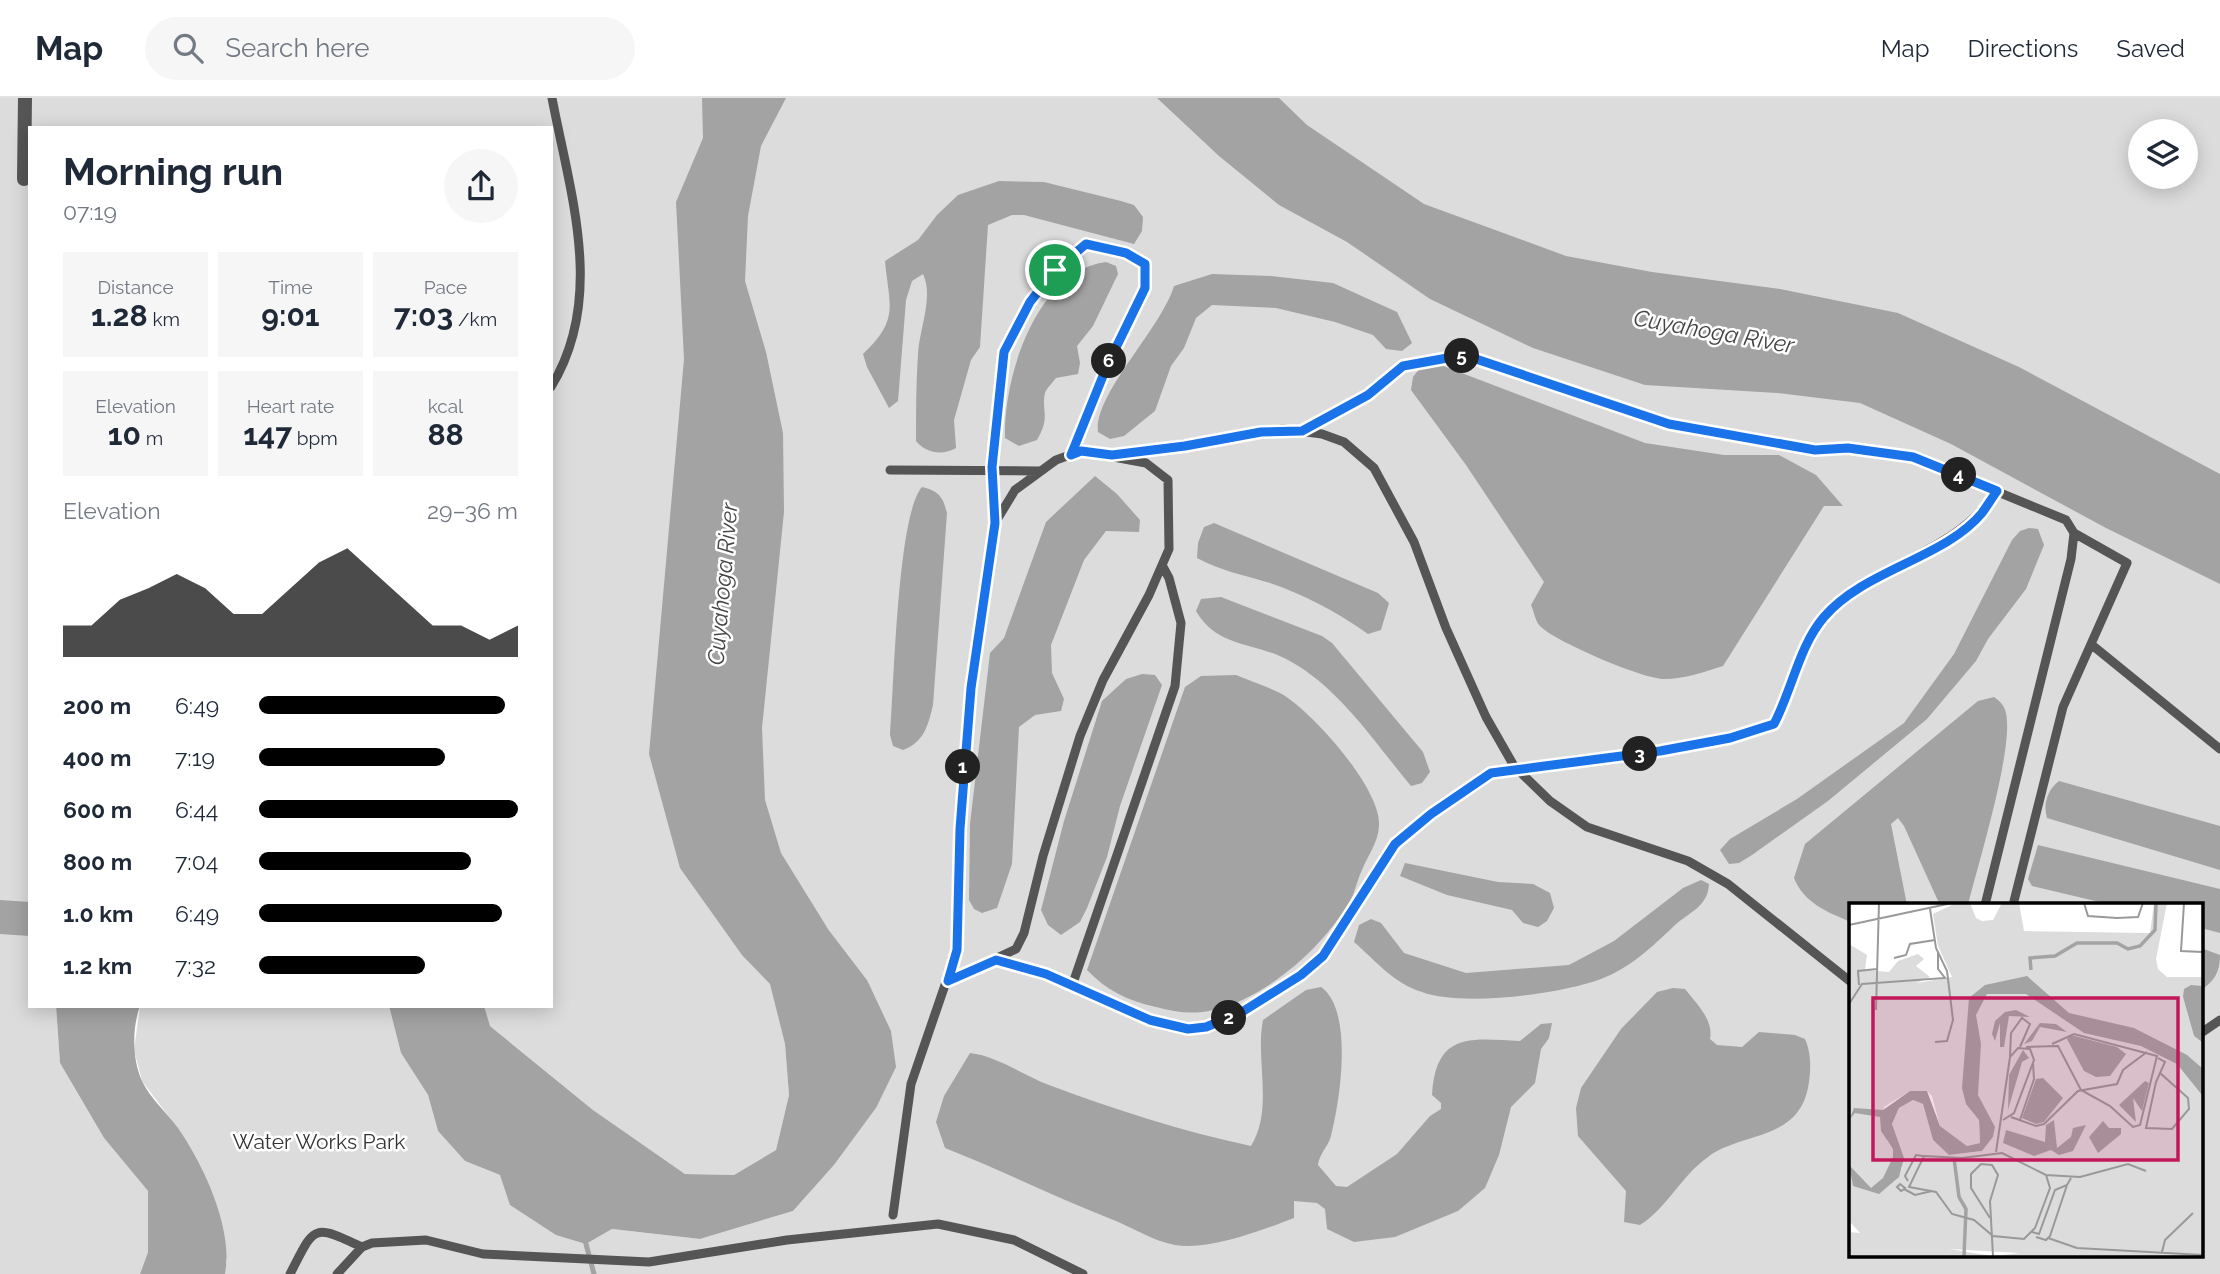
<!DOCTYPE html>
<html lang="en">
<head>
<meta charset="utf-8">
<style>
  body { margin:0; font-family:Raleway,sans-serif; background:#f6f6f7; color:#1f2937; height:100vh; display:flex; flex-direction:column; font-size:26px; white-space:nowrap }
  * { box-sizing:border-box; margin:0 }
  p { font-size:23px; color:#747a83 }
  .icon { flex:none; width:38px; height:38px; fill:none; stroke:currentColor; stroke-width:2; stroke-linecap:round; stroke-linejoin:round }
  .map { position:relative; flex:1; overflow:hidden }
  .panel { position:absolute; left:28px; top:28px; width:525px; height:882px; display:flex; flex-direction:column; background:#fff; border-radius:0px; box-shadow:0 4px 18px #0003 }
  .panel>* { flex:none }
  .controls { position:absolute; left:2128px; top:21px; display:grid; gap:14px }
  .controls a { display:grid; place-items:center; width:70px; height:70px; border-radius:50%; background:#fff; box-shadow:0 4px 18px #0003; font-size:35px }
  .pin { position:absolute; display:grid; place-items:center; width:60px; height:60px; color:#fff; margin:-30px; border:4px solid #fff; border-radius:50%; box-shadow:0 2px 7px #0007 }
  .km { position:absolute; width:35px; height:35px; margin:-18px; border-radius:50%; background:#222; color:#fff; font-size:19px; line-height:35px; text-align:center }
  .round { display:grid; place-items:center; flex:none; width:74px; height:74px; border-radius:37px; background:#f6f6f7 }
  .headline { display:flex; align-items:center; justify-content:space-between; height:119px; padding:0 35px }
  h1 { font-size:38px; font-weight:700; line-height:52px }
  .metrics { display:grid; grid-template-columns:repeat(3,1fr); gap:10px; height:119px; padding:7px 35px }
  .metrics div { display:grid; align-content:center; border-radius:0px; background:#f6f6f7; text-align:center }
  .metrics b { font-size:30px; font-weight:700 }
  .metrics small { font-size:19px; font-weight:400 }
  .metrics p { font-size:19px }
  .chart { height:196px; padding:14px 35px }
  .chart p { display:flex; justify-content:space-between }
  .chart svg { width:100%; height:126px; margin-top:7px; fill:#000; opacity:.7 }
  ul { padding:0 35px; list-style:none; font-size:23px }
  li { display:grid; grid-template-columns:112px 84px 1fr; align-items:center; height:52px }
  li i { height:18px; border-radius:9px; background:#000 }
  header { display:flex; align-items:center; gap:42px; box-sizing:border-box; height:98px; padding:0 35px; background:#fff; border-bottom:2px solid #e0e1e3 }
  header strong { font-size:33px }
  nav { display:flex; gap:38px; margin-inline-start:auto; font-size:24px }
  .search { width:490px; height:63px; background:#f6f6f7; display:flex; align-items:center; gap:18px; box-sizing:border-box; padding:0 24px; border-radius:38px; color:#747a83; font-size:26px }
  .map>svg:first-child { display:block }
  .green { fill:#dcdcdc; fill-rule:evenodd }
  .water { fill:#a3a3a3 }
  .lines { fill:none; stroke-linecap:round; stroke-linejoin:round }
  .stream { stroke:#a3a3a3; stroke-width:5 }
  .service { stroke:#555; stroke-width:9 }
  .minor { stroke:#555; stroke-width:14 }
  .route-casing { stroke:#fff; stroke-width:14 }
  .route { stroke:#1a73e8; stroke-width:9 }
  .labels { text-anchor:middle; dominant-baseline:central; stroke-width:5; stroke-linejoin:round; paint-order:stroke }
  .park-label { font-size:21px; fill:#333; stroke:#fff }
  .water-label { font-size:23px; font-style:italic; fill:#444; stroke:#fff }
  .inset-river { fill:none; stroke:#a3a3a3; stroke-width:3.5 }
  .inset-road { fill:none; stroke:#999; stroke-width:2 }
  .view { fill:#c2185b; fill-opacity:0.15; stroke:#c2185b; stroke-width:3.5 }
  .inset-edge { fill:none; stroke:#000; stroke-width:3.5 }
</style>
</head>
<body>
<header>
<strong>Map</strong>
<div class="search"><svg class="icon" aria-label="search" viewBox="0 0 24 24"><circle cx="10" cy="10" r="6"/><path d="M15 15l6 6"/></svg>Search here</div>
<nav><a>Map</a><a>Directions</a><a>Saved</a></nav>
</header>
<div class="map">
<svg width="2220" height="1176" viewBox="0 0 2220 1176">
  <rect width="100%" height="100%" fill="#fff"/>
  <path class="green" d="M0 0H2220V1176H225L227 1162 179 1032 142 983 134 952 140 908H389L401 955 428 997 438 1033 465 1063 500 1077 586 1146 612 1131 700 1141 793 1113 834 1067 876 1010 867 882 828 831 771 886 785 946 789 997 776 1052 734 1077 685 1076 593 1012 489 927 484 908H551V30H30V908H56L60 965 104 1040 148 1093V1154L140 1176H0ZM2140 33H2186V79H2140ZM1851 807H2201V1157H1851Z"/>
  <path class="water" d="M702 0H786L761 48 748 118 745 183 766 254 783 335 784 414 762 630 765 702 781 755 828 831 867 882 891 933 896 969 876 1010 834 1067 793 1113 700 1141 612 1131 586 1146 556 1137 510 1107 500 1077 465 1063 438 1033 428 997 401 955 389 908H484L490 928 593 1012 685 1076 734 1077 776 1052 789 997 785 946 770 886 742 857 680 770 649 656 684 261 676 104 703 40Z
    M1157 0H1279L1307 27 1424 106 1566 158 1652 174 1780 191 1898 215 2019 269 2220 376V486L2106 430 1951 346 1860 305 1777 295 1645 287 1533 250 1430 201 1347 144 1279 107 1219 58Z
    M999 83 1044 84 1121 103 1134 107 1143 119 1142 133 1134 146 1024 117H1012L988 127 980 249 971 262 954 322 956 350C942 358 926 355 916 343 916 314 916 285 918 256 919 232 934 199 923 176L912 183 906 202 898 303 889 310 867 269 863 256C900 221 889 208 885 163L918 142 937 117 958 97Z
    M1106 164 1116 168 1118 176 1093 228 1077 248 1080 265 1078 276 1056 280C1053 284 1047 290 1045 295 1041 313 1051 318 1037 342L1019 348 1005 340C1003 280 1036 173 1106 164Z
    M1212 176 1271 178 1333 185 1397 214 1412 245 1402 253 1386 251 1373 237 1335 224 1276 210 1212 207 1196 220 1184 250 1171 268 1155 313 1124 338 1110 341 1098 334C1093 297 1161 231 1174 188Z
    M1438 266 1645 345 1724 357H1779L1816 377 1843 408H1824L1723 568C1704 574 1685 581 1664 581 1643 581 1553 543 1539 527 1535 522 1534 513 1531 507L1544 484 1466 367 1411 292 1413 279 1420 270Z
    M1095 378 1117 396 1140 422 1139 434 1106 433 1084 462 1051 547 1052 575 1064 601 1061 613 1035 617 1019 629 1012 766 997 810 982 815 974 811 969 802 970 726 990 555 1004 540 1046 424Z
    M922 389C939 393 943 399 947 415L933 607C928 628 924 644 903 652L893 648 890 637C894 592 897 417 922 389Z
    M1214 425 1378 495 1389 505 1381 532 1368 536C1339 515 1303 496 1270 485 1244 477 1221 473 1197 460L1198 445 1204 429Z
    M2029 430 2038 431 2044 447 2026 491 1988 541 1976 563 1927 621 1828 703 1752 757 1739 765 1729 766 1720 752 1730 741 1797 701 1904 625 1954 556 2012 442 2020 433Z
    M1221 499 1322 538 1332 545 1423 654 1430 674 1422 685 1411 688C1375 645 1339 589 1288 562 1255 544 1217 550 1196 513L1201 501Z
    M1142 576 1155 577 1162 587 1120 708 1107 759 1087 810 1080 824 1061 837 1048 827 1041 812 1064 723 1102 603 1126 581Z
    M1236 577C1250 583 1266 588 1280 595 1311 612 1382 691 1379 728 1378 745 1368 757 1362 772 1358 780 1356 789 1353 797 1329 845 1266 901 1213 912 1193 917 1175 914 1156 909 1128 903 1106 892 1087 872L1185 589 1201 578Z
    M1994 599C2001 604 2004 607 2006 615 2014 651 1978 766 1968 807L1939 805 1904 728 1898 720 1891 726 1907 807H1851V824C1827 814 1804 805 1794 780L1805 746 1978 603Z
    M2059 683 2220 728V772L2047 720C2043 707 2047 692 2059 683Z
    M2038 747 2220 791V835L2201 830V807H2112L2032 788 2028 781Z
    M1405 765 1498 784 1533 786 1550 795 1554 810 1547 823 1538 829 1523 825 1512 812 1447 797 1400 778Z
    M1701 782 1709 786C1708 809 1689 814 1674 828 1652 849 1630 870 1601 881 1561 896 1462 909 1422 894 1393 885 1376 863 1354 844L1359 827 1371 821 1381 825 1404 855 1466 875 1569 867 1614 843 1683 790Z
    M0 802 30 804V838L0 836Z
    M2201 850 2220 857C2220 873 2215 883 2201 892Z
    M1321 889C1354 912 1340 1003 1331 1038 1328 1049 1319 1056 1318 1067L1336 1088 1347 1089 1397 1056 1430 1018 1441 1011V1005L1432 997C1436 933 1471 941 1520 943L1541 926 1552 925 1549 940 1541 951 1535 985 1511 1009 1499 1057 1485 1090 1458 1113 1395 1139 1354 1144 1327 1131 1325 1111 1317 1105 1294 1103V1120C1263 1132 1208 1153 1175 1147 1153 1143 1132 1129 1111 1121 1055 1099 1001 1072 945 1050L936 1024 944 998 970 955C997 958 1023 977 1049 987 1116 1012 1181 1033 1251 1048 1274 1011 1255 962 1263 922L1306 892Z
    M1673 890 1685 891C1696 905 1714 922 1710 941L1717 947 1742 949 1759 934 1795 937 1805 941C1811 954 1811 970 1809 984 1801 1044 1743 1033 1708 1059 1681 1078 1667 1110 1640 1127L1624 1124 1626 1093 1578 1038 1576 1010 1581 990 1621 931 1657 894Z
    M56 908H140C132 930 132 961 142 983 150 1000 167 1015 178 1030 203 1066 234 1131 225 1176H140L148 1154V1093L104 1040 60 965Z"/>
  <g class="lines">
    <path class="stream" d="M586 1146 594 1176"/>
    <path class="service" d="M551 289C606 200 570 95 552 0
      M1302 333 1368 297 1403 268 1464 257 1669 326 1815 352 1848 350 1913 359 2066 422 2074 435 2071 461 1985 807
      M1117 356 1283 331 1322 336 1344 344 1374 370 1414 444 1446 530 1486 619 1514 668 1550 703 1587 729 1688 763 1728 786 1851 884
      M890 372 1039 373
      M995 423 992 369 1004 254 1030 204 1055 171 1086 146 1126 155 1145 166V190L1107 268 1071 357
      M2092 547 2220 651
      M2013 807 2063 609 2127 465 2074 435
      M996 862 1046 876 1150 922 1188 931 1206 929 1242 914 1301 877 1323 858 1396 746 1431 716 1491 675 1660 653 1730 640 1774 626C1792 592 1799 548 1824 519 1872 463 1952 460 1997 393
      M1072 888 1175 588 1181 525 1169 480 1162 467
      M2201 935 2220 922
      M893 1117 911 986 957 852 964 654 995 425 1015 392 1056 362 1081 353 1146 365 1168 382 1169 451 1149 497 1103 582 1080 638 1043 758 1024 835 1016 851 948 883
      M290 1176C315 1128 311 1125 362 1149
      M337 1176 362 1149 372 1145 426 1142 483 1156 649 1164 787 1142 938 1126 1014 1142 1083 1176"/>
    <path class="minor" d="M24 81 25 0"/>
  </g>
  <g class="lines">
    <g class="route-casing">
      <path id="route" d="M1086 146 1126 155 1145 166V190L1107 268 1071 357 1081 353 1112 357 1185 348 1261 334 1302 333 1368 297 1403 268 1464 257 1669 326 1815 352 1848 350 1913 359 1997 393C1992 400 1987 408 1982 415 1945 460 1864 472 1824 519 1799 548 1792 592 1774 626L1730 640 1660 653 1491 675 1431 716 1395 746 1323 858 1301 877 1242 914 1206 929 1188 931 1150 922 1046 876 996 862 948 883 957 852 960 731 971 590 995 425 992 369 1004 254 1030 204 1055 172Z"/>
    </g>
    <use href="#route" class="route"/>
  </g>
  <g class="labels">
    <g class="park-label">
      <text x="319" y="1043">Water Works Park</text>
    </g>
    <g class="water-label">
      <text transform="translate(1714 233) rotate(10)">Cuyahoga River</text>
      <text transform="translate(722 486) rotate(-85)">Cuyahoga River</text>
    </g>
  </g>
  <g transform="translate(1849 805)">
    <rect width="354" height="354" fill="#fff"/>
    <path d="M107 0H121L127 15 133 18 144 17 153 0H170L175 28 301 30 305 0H318L307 56 309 66 318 74H353V83L334 94 345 133 353 139V353H145L170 350 100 346 143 353H0V329L11 330 0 318V41L18 52 16 67 40 69 49 58 69 51 75 56 67 63 81 74 68 80 103 74 89 43 84 11ZM61 188H78L83 193 91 223 118 243 131 240 130 217 144 234 133 248 101 252 84 237 74 201 64 197 50 205 43 221 53 265 45 279 44 245 38 238 35 204Z" fill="#dcdcdc" fill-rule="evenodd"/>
    <path d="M178 73 220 110 285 125 338 152 353 165V192L328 161 292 143 235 130 177 91H138L127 112 132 141 129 192 146 224 144 234 133 248 100 252 84 237 74 201 64 197 50 205 43 221 55 255 50 274 30 291 4 283 0 262 22 285 34 275 44 254V246L32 228 31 214 6 210 0 217 5 205 34 207 61 188H78L91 223 118 243 131 240 130 217 117 201 113 185 120 95 136 82ZM342 82 353 83V139L345 133 334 94 335 86ZM167 107 181 114 160 113 155 144H151V120L146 138 143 131 146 118 156 109ZM191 120 207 121 218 129 191 124 183 138 175 141ZM222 132 268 144 277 151 261 173 247 174 235 168 218 136ZM174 147 180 155 173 159 159 207 160 172ZM194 175 214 195 195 219 187 221 173 215 187 176ZM296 178 300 180 293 208 284 195 287 219 270 202ZM205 217 208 245 222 234 224 225 237 222 224 248 210 252 202 247 185 253 154 240 157 227 196 239 197 222ZM254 218 260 225H272V231L249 250 240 234Z" fill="#a3a3a3"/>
    <path class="inset-river" d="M182 67 181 55 206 53 228 40H268L279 46 291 43 306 27 307 0M105 255 110 294 117 306 115 353"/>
    <path class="inset-road" d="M235 0 239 13 268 15 289 14 294 0M335 0 332 48 354 49M81 6 87 45 98 68 104 117 98 138 86 139M0 22 103 0M45 55 57 52 61 41 86 37M10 82 9 68 28 66M0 101 13 81 96 75 89 66V49M27 107 30 0M177 144 209 143 232 187 261 203 284 224 291 222 308 153 225 131 203 141M161 153 162 130 173 115 181 121 171 144M309 155 316 159 307 179 297 225 323 226 340 206 339 195 311 170M162 214 187 223 195 221 229 188 268 181 274 167 298 149M171 217 185 176 184 160M147 249 161 154 169 145 181 146 185 157 165 210 154 217M153 250 197 272 201 285 186 325 175 336 144 333 125 317 103 311 87 289 60 284 75 253 113 255ZM197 272 231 274 279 261 297 268M59 278 56 273 67 252 74 253M56 285 51 281 48 284 52 288 54 287 56 285V284M55 286 66 292 83 288M141 315 122 285V271L132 261 143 262 149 272 141 298 144 353M183 329 190 331 206 287 218 282 222 275M187 334 197 337 201 333 218 282M199 335 228 345 354 352M313 349 316 337 344 310"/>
    <path class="view" d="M24 95H329V257H24Z"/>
    <rect width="354" height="354" class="inset-edge"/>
  </g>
</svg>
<div class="controls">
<a><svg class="icon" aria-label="layers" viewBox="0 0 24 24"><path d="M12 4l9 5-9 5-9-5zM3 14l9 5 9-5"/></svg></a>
</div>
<div class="pin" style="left:1055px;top:172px;background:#1e9e55"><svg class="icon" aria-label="arrive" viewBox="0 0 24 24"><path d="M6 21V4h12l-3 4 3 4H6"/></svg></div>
<b class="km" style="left:963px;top:669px">1</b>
<b class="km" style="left:1229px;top:920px">2</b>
<b class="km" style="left:1640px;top:656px">3</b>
<b class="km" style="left:1959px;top:377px">4</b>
<b class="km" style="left:1462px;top:258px">5</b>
<b class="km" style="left:1109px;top:263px">6</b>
<section class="panel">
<div class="headline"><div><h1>Morning run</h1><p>07:19</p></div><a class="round"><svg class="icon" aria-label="share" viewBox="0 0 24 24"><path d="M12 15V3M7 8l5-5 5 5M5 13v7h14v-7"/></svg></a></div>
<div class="metrics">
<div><p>Distance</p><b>1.28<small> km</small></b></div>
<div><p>Time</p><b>9:01</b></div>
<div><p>Pace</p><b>7:03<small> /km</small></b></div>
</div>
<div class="metrics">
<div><p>Elevation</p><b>10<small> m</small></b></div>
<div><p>Heart rate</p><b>147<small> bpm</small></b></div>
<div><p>kcal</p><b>88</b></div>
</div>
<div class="chart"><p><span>Elevation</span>29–36 m</p>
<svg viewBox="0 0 160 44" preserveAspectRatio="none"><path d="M0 44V33L10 33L20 24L30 20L40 15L50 20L60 29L70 29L80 20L90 11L100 6L110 15L120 24L130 33L140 33L150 38L160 33V44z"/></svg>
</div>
<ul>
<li><b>200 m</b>6:49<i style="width:95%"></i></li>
<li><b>400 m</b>7:19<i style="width:72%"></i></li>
<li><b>600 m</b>6:44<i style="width:100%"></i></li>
<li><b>800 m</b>7:04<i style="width:82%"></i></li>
<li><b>1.0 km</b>6:49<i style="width:94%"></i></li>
<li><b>1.2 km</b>7:32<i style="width:64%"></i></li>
</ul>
</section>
</div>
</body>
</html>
